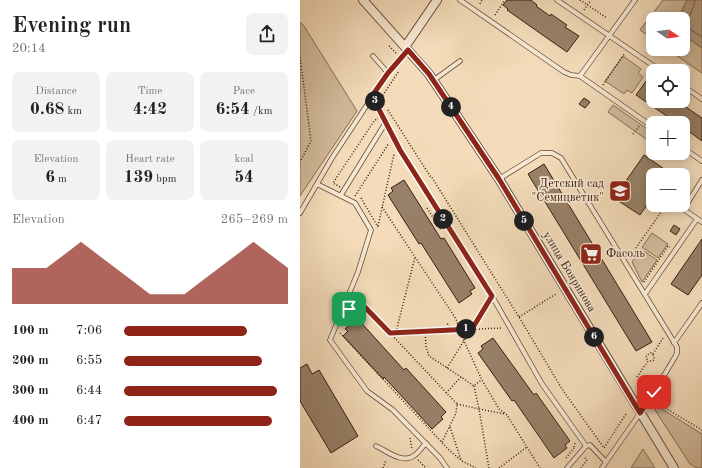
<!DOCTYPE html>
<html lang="en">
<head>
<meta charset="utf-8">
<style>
  body { margin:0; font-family:"Old Standard TT",serif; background:#f2f2f2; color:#222; height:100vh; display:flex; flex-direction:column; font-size:15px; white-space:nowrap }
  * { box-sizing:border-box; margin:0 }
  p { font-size:13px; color:#767676 }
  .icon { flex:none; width:22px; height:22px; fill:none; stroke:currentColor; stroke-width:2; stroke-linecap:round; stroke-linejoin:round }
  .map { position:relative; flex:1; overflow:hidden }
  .drawer { display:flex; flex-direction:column; background:#fff; width:300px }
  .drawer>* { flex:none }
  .needle { width:26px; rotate:103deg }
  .controls { position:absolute; left:346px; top:12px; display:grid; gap:8px }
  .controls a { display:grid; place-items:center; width:44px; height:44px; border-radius:8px; background:#fff; box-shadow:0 2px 10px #0003; font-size:20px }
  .pin { position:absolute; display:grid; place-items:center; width:34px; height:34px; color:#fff; margin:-17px; border-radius:8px; box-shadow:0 2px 6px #0006 }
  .km { position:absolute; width:20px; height:20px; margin:-10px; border-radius:50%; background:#222; color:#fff; font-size:11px; line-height:20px; text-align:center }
  .round { display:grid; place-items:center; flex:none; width:42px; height:42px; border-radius:8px; background:#f2f2f2 }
  .overview { display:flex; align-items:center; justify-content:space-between; height:68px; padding:0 12px }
  h1 { font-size:22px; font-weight:700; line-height:30px }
  .stats { display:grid; grid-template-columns:repeat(3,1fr); gap:6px; height:68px; padding:4px 12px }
  .stats div { display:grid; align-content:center; border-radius:8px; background:#f2f2f2; text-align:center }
  .stats b { font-size:17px; font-weight:700 }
  .stats small { font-size:11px; font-weight:400 }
  .stats p { font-size:11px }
  .chart { height:112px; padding:8px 12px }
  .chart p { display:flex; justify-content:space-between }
  .chart svg { width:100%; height:72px; margin-top:4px; fill:#8f2418; opacity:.7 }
  ul { padding:0 12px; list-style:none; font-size:13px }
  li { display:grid; grid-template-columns:64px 48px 1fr; align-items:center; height:30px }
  li i { height:10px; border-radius:5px; background:#8f2418 }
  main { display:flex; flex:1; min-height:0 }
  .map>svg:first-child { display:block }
  .green { fill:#d3bc9d; stroke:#846d57 }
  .water { fill:#b39b81; stroke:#806954 }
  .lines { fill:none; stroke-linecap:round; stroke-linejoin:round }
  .shore { stroke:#745c49; stroke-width:1 }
  .building { fill:#988169; stroke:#341e11 }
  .lane-casing { stroke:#644e3b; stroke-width:5.5 }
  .street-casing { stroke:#644e3b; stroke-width:10 }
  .path { stroke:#341e11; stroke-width:1.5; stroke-dasharray:1 2; stroke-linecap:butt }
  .lane { stroke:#f8e8d2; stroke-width:4 }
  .street { stroke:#f8e8d2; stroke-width:8 }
  .route-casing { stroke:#fff; stroke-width:8 }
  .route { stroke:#8f2418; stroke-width:5 }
  .labels { text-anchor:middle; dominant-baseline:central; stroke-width:3.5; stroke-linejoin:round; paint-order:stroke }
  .poi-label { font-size:12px; fill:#341e11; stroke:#f8e8d2; text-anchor:end }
  .street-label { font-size:12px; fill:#341e11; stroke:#f8e8d2 }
</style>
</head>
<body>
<main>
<section class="drawer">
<div class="overview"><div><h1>Evening run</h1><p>20:14</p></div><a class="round"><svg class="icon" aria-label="share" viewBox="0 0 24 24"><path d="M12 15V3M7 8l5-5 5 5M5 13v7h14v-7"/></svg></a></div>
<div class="stats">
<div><p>Distance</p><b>0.68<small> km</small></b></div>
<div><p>Time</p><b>4:42</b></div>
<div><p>Pace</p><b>6:54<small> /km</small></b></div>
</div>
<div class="stats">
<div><p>Elevation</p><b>6<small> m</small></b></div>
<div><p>Heart rate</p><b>139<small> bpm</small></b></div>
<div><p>kcal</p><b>54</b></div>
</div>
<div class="chart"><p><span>Elevation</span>265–269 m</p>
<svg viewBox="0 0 160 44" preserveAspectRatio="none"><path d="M0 44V22L10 22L20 22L30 14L40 6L50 14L60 22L70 30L80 38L90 38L100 38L110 30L120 22L130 14L140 6L150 14L160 22V44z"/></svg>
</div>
<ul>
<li><b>100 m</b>7:06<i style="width:75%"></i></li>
<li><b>200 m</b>6:55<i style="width:84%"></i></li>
<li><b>300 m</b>6:44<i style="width:93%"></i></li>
<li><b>400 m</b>6:47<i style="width:90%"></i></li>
</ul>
</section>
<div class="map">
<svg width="402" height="468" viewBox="0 0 402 468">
  <rect width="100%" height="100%" fill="#f4dcba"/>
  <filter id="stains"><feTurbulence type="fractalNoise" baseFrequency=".005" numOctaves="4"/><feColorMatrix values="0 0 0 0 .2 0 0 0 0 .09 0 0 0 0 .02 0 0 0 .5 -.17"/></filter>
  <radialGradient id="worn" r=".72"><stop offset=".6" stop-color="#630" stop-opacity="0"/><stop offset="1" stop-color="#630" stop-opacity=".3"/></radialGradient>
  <path class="green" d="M363 0H387L378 19H353V39L340 30Z
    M0 22 4 26 57 111 0 196Z
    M383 35 402 48V73L367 49H383Z
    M323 56 341 69 338 73 343 77 332 93 327 90 324 94 305 81Z
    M313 105 353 133V144L308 112Z
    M352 233 368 244 358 258 342 247Z
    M341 249 357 260 342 282 332 262Z
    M357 406 402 434V468H397L390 464 355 410Z
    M343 449 355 468H331Z"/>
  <path class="water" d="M387 0H402V48L383 35V19H378Z"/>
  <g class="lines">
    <path class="shore" d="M395 0 394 5 385 26 402 37"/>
  </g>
  <path class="building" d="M207 0H231L237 5 236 6 250 16 251 14 267 25 265 27 279 36 267 52 207 10 208 9 203 5Z
    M347 80 353 84V101H377L402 118V141L383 127V123H377L336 95Z
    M284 98 290 102 285 108 279 104Z
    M344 155 373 175H353V196L340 215 314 198Z
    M244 164 352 342 336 351 228 174Z
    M104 180 141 239 144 238 175 288 170 291 172 294 159 303 121 243 119 244 88 195 93 191 91 188Z
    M374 225 380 229 376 235 370 231Z
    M402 239V275L388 295 371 284Z
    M57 318 104 370 106 368 146 412 141 417 143 419 132 429 84 377 83 379 43 336 48 331 45 329Z
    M193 338 234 395 236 393 270 441 265 445 267 448 254 458 214 400 212 401 178 353 183 349 181 346Z
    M7 364 12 374 19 370 58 436 31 453 0 401V368Z"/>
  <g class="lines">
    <g class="lane-casing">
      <path id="lane" d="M160 0 264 72 271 75 280 76 353 127
        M257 0 361 71
        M73 56 88 73 107 50
        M280 76 335 0
        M134 80 160 61
        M383 86 402 99
        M73 96 100 151 192 296 242 384 286 446
        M383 148 402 161
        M199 179 241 153H252L261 158 377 347V353L375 357 350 399 306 462 290 445 286 446 267 468
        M402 180 385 207V210L386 211 402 222
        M17 184 55 203 71 230 58 272 30 340 67 391 93 410 140 458 147 468
        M41 195 86 122
        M0 213 32 158 88 73
        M345 294 397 219
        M374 343 402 303
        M76 446C87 451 103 465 115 455 119 452 122 447 126 443
        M302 468 306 462"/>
    </g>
    <g class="street-casing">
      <path id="street" d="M63 0 129 74 199 179 374 468
        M105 47 137 0"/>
    </g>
    <path class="path" d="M280 0 307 18
      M180 4 182 0
      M284 10 291 0
      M195 15 205 0
      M89 46 96 53
      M0 57 11 141 0 162
      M303 85 325 53
      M81 98 99 71
      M88 110 130 176H131L219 317 262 389 304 448 326 414
      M333 134 340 125
      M40 187 33 183 74 121 78 118
      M55 196 89 143
      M61 198 78 227
      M82 207 156 319 164 341 182 380 199 409 207 415 240 468
      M127 208 141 230
      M78 226 94 154
      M329 258 366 205
      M344 282 368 246 370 247
      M55 296 157 404 156 413 142 442
      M51 307 58 300
      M219 317 256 294
      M152 330 202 328
      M125 331 126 347 129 356 161 377
      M96 332 115 257
      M40 333 149 450 162 461 176 468
      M90 333 152 330 146 322
      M353 354 363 338
      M147 368 188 302
      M337 377 348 361 346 357 347 355 351 353 354 356V360L352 361H348
      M146 393 161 377 174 386 181 380
      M355 402 402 430
      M157 404 179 409 174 386
      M150 427 161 460
      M110 438 112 450
      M274 447 275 443
      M266 458 274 448
      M118 460 126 468
      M83 468 86 460
      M189 468 179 409 205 414
      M199 468 227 447
      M281 468 287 460 284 457"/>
    <use href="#lane" class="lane"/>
    <use href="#street" class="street"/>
  </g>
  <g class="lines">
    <g class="route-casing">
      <path id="route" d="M49 309 58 300 90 333 172 329 192 296 100 150 72 96 88 73 108 50 129 74 199 179 340 413 354 392"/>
    </g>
    <use href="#route" class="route"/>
  </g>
  <defs>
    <g id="school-square" transform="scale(1.15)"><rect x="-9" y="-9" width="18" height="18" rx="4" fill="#8f2418" stroke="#f8e8d2"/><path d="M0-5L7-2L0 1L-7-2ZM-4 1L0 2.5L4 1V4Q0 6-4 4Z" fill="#fff"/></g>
    <g id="supermarket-square" transform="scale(1.15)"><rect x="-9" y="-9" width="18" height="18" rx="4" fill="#8f2418" stroke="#f8e8d2"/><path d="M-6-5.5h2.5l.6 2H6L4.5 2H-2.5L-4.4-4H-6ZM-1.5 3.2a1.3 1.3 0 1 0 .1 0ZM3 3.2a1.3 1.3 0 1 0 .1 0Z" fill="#fff"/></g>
  </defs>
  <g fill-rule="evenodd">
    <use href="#school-square" x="320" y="191"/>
    <use href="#supermarket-square" x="291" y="254"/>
  </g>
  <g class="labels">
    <g class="poi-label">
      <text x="304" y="184">Детский сад<tspan x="304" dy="14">"Семицветик"</tspan></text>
      <text x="306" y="254" text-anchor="start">Фасоль</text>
    </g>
    <g class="street-label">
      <text transform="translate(269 272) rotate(59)">улица Бояринова</text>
    </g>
  </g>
  <rect width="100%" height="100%" filter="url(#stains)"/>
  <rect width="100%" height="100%" fill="url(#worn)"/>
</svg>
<div class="controls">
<a><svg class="needle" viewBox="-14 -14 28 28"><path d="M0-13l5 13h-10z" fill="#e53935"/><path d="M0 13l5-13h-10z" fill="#767676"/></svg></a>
<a><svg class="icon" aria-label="locate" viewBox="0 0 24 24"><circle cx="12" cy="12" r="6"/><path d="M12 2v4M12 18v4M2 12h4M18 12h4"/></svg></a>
<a>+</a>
<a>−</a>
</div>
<div class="pin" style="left:49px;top:309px;background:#1e9e55"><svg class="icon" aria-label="arrive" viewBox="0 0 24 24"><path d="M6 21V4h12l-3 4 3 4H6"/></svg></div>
<div class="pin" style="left:354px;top:392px;background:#d93025"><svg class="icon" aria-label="check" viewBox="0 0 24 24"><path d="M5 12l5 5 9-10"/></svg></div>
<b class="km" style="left:166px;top:329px">1</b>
<b class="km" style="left:143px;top:219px">2</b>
<b class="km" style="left:75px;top:101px">3</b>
<b class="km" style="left:151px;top:107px">4</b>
<b class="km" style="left:224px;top:221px">5</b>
<b class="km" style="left:294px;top:337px">6</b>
</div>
</main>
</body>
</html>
